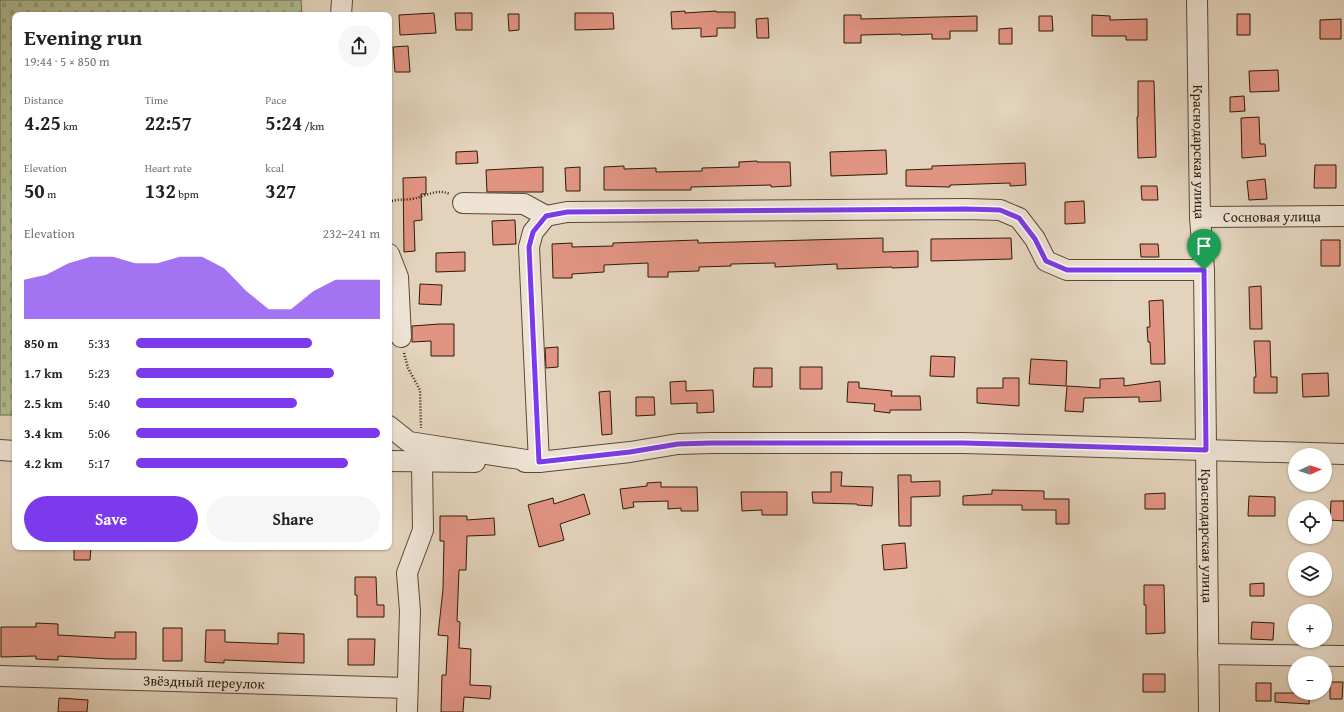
<!DOCTYPE html>
<html lang="en">
<head>
<meta charset="utf-8">
<style>
  body { margin:0; font-family:"Gentium Book Plus",serif; background:#f6f6f6; color:#202124; height:100vh; display:flex; flex-direction:column; font-size:15px; white-space:nowrap }
  * { box-sizing:border-box; margin:0 }
  p { font-size:13px; color:#757577 }
  .icon { flex:none; width:22px; height:22px; fill:none; stroke:currentColor; stroke-width:2; stroke-linecap:round; stroke-linejoin:round }
  .map { position:relative; flex:1; overflow:hidden }
  .side { position:absolute; left:12px; top:12px; width:380px; height:538px; display:flex; flex-direction:column; background:#fff; border-radius:8px; box-shadow:0 1px 3px #0004 }
  .side>* { flex:none }
  .needle { width:26px; rotate:87deg }
  .buttons { position:absolute; left:1288px; top:448px; display:grid; gap:8px }
  .buttons a { display:grid; place-items:center; width:44px; height:44px; border-radius:50%; background:#fff; box-shadow:0 1px 3px #0004; font-size:20px }
  .pin { position:absolute; display:grid; place-items:center; width:34px; height:34px; color:#fff; margin:-41px -17px; border-radius:50% 50% 50% 0; rotate:-45deg; box-shadow:0 0 4px #0007 }
  .pin .icon { rotate:45deg }
  .round { display:grid; place-items:center; flex:none; width:42px; height:42px; border-radius:21px; background:#f6f6f6 }
  .head { display:flex; align-items:center; justify-content:space-between; height:68px; padding:0 12px }
  h1 { font-size:22px; font-weight:700; line-height:30px }
  .figures { display:grid; grid-template-columns:repeat(3,1fr); gap:6px; height:68px; padding:4px 12px }
  .figures div { display:grid; align-content:center }
  .figures b { font-size:20px; font-weight:700 }
  .figures small { font-size:11px; font-weight:400 }
  .figures p { font-size:11px }
  .chart { height:112px; padding:8px 12px }
  .chart p { display:flex; justify-content:space-between }
  .chart svg { width:100%; height:72px; margin-top:4px; fill:#7c3aed; opacity:.7 }
  .cta { display:flex; gap:8px; margin-top:auto; padding:8px 12px }
  .cta a { flex:1; height:46px; border-radius:24px; background:#7c3aed; color:#fff; font-size:16px; font-weight:700; line-height:46px; text-align:center }
  .cta a+a { background:#f6f6f6; color:#202124 }
  ul { padding:0 12px; list-style:none; font-size:13px }
  li { display:grid; grid-template-columns:64px 48px 1fr; align-items:center; height:30px }
  li i { height:10px; border-radius:5px; background:#7c3aed }
  .map>svg:first-child { display:block }
  .cemetery { fill:url(#cemetery-stones); stroke:#6e6c4c }
  .building { fill:#e19482; stroke:#2d1b06 }
  .lines { fill:none; stroke-linecap:round; stroke-linejoin:round }
  .minor-casing { stroke:#5a4934; stroke-width:22 }
  .path { stroke:#2d1b06; stroke-width:2.5; stroke-dasharray:1 2; stroke-linecap:butt }
  .minor { stroke:#ede2d3; stroke-width:20 }
  .route-casing { stroke:#fff; stroke-width:8 }
  .route { stroke:#7c3aed; stroke-width:5 }
  .labels { text-anchor:middle; dominant-baseline:central; stroke-width:3.5; stroke-linejoin:round; paint-order:stroke }
  .street-label { font-size:14px; fill:#2d1b06; stroke:#ede2d3 }
</style>
</head>
<body>
<div class="map">
<svg width="1344" height="712" viewBox="0 0 1344 712">
  <defs>
    <pattern id="cemetery-stones" width="16" height="16" patternUnits="userSpaceOnUse"><rect width="16" height="16" fill="#b0bd93"/><path d="M2 7V4a2 2 0 0 1 4 0v3zM10 15v-3a2 2 0 0 1 4 0v3z" fill="#98a27d"/></pattern>
  </defs>
  <rect width="100%" height="100%" fill="#e3d3bc"/>
  <filter id="stains"><feTurbulence type="fractalNoise" baseFrequency=".005" numOctaves="4"/><feColorMatrix values="0 0 0 0 .2 0 0 0 0 .09 0 0 0 0 .02 0 0 0 .5 -.17"/></filter>
  <radialGradient id="worn" r=".72"><stop offset=".6" stop-color="#630" stop-opacity="0"/><stop offset="1" stop-color="#630" stop-opacity=".3"/></radialGradient>
  <path class="cemetery" d="M0 0H301L302 15H15V415H0Z"/>
  <path class="building" d="M685 11V13L716 11V12H735V28H717V36L701 37V28L672 29 671 12Z
    M434 13 436 33 400 35 399 15Z
    M455 13H472V30H456Z
    M575 13H613L614 29 575 30Z
    M508 14H519V30L509 31Z
    M1237 14H1250V35H1237Z
    M844 15H861V19L977 16V31H950V39H932V34L901 35V34L861 35V43H844Z
    M1092 15 1110 16V20L1147 19V40H1126V36H1092Z
    M1039 16H1052L1053 31H1039Z
    M768 18 769 38H757L756 19Z
    M1341 19V39H1320V20Z
    M1012 28V44H999V29Z
    M408 46 410 72H395L393 47Z
    M1278 70 1279 91 1250 92 1249 71Z
    M1138 81H1154L1156 157 1138 158 1137 117H1138Z
    M1244 96 1245 111 1230 112V97Z
    M1259 117 1260 144H1265L1266 156 1242 158 1241 118Z
    M886 150 887 174 831 176 830 152Z
    M477 151 478 163 456 164V152Z
    M757 161V162H790L791 186 771 187V185L691 187V190H604V167L624 166V169L656 168V172L702 171V168L739 167V162Z
    M1025 163 1026 185 1010 186V183L950 185V187L906 186V170L932 169V166Z
    M1315 165H1336V188H1314Z
    M543 167V192H487L486 170Z
    M580 167V191H566L565 168Z
    M426 177V194H421L422 220 414 221 415 251 404 252 403 178Z
    M1265 179 1267 199 1249 200 1247 181Z
    M1141 186H1157L1158 200H1142Z
    M1084 201 1085 223 1065 224V202Z
    M515 220 516 244 493 245 492 221Z
    M883 238V252L918 251V267L892 268V267L837 269V264L775 267V263L731 264V266L699 267V271L668 272V277H648V263L604 265V272L572 274V278H553L552 244 572 243V247L613 246V243L698 240V243Z
    M1011 238 1012 259 931 261V239Z
    M1321 240H1340V266H1321Z
    M1140 244H1158L1159 257H1141Z
    M465 252V271L436 272V253Z
    M420 284 442 285 441 305 419 304Z
    M1261 286 1262 329H1250L1249 287Z
    M1163 300 1165 364H1151L1150 342H1148L1147 327H1150L1149 301Z
    M440 324H454V356H431V341L412 342V326Z
    M1254 341H1270L1271 377H1277V393H1254V377H1256Z
    M558 347V367L546 368 545 348Z
    M931 356 955 357 954 377 930 376Z
    M1031 359 1067 361 1066 386 1029 384Z
    M800 367H822V389H800Z
    M754 368H772V387H753Z
    M1328 373 1329 396 1303 397 1302 374Z
    M1003 378H1019V406L977 403V388H1003Z
    M1124 378V386L1160 381 1161 401 1139 402V397L1084 398 1083 412 1065 411 1067 386 1100 388V379Z
    M686 381V391L713 390 714 412 697 413V403L671 404 670 382Z
    M848 382H859V388L892 391 891 396H920L921 410H890V413L874 411 875 404 847 402Z
    M610 391 612 434 602 435 599 392Z
    M636 397H654L655 415 636 416Z
    M831 472H842L841 486 873 487 872 506 857 505V504L813 503 812 492H831Z
    M898 475H911V482L940 481V496L911 497V526H899Z
    M661 482V487H697L698 511H681V508L668 509V501L633 502 634 507 623 509 620 489 647 486V483Z
    M992 490 1044 491V499H1069V524H1056V510H1022V505H963V496L992 494Z
    M741 492H787V515H762V510L742 511Z
    M1165 493V509H1145V494Z
    M584 494 590 514 560 524 564 540 539 547 528 505 553 498 554 504Z
    M1249 496 1275 497V516H1248Z
    M1331 501H1344V521L1330 520Z
    M440 516H467V520L494 518 495 535 467 536 466 570H459L457 621 460 622 459 648 471 649 470 685 491 686 490 699 464 697 463 712H441L442 675H446L448 636 438 635 443 589 444 541H440Z
    M905 543 907 568 884 570 882 545Z
    M74 547H91L90 560H74Z
    M355 577H376L377 605H384V617H357V595H355Z
    M1264 583V596H1250V584Z
    M1144 585H1164L1165 633 1146 634V605H1144Z
    M1252 622 1274 623 1273 640 1251 639Z
    M36 623 58 624V635L115 638V632H136V659H110L58 656V660L36 659V656L1 657V627H36Z
    M163 628H182V661H163Z
    M206 630H225V642L278 644V633L304 634V663L224 660V663L205 662Z
    M348 639H375L374 665H348Z
    M1143 674H1165V692H1143Z
    M1330 682H1343L1342 699H1330Z
    M1256 683H1271V701H1256Z
    M1275 693H1310L1309 704 1275 702Z
    M59 698 88 700 87 712H58Z"/>
  <g class="lines">
    <g class="minor-casing">
      <g id="minor">
        <path id="s1" d="M1197 0 1200 217 1204 270 1209 712"/>
        <path d="M341 15 342 0"/>
        <path d="M463 203 524 204 546 216"/>
        <path id="s2" d="M1200 217 1344 216"/>
        <path d="M389 254 398 277 401 337"/>
        <path d="M389 426 409 442 539 462 529 247 533 232 546 216 567 212 966 209 1000 210 1019 218 1035 239 1046 261 1067 270H1204"/>
        <path d="M0 450 15 451"/>
        <path d="M389 461 475 462"/>
        <path d="M525 462H539L630 452 678 444 712 443H963L1344 454"/>
        <path d="M1208 654 1344 656"/>
        <path id="s3" d="M0 676 407 688"/>
        <path d="M407 712 410 611 407 573 423 530 422 462"/>
      </g>
    </g>
    <path class="path" d="M389 202C397 199 403 200 411 199 426 197 435 188 450 194
      M404 353 408 368 420 390 421 428"/>
    <use href="#minor" class="minor"/>
  </g>
  <g class="lines">
    <g class="route-casing">
      <path id="route" d="M966 209 1000 210 1019 218 1035 239 1046 261 1067 270H1204L1206 450 963 443H712L678 444 630 452 539 462 529 247 533 232 546 216 567 212Z"/>
    </g>
    <use href="#route" class="route"/>
  </g>
  <g class="labels">
    <g class="street-label">
      <text stroke="none"><textPath href="#s1" startOffset="152">Краснодарская улица</textPath></text>
      <text stroke="none"><textPath href="#s2" startOffset="72">Сосновая улица</textPath></text>
      <text stroke="none"><textPath href="#s1" startOffset="536">Краснодарская улица</textPath></text>
      <text stroke="none"><textPath href="#s3" startOffset="204">Звёздный переулок</textPath></text>
    </g>
  </g>
  <rect width="100%" height="100%" filter="url(#stains)"/>
  <rect width="100%" height="100%" fill="url(#worn)"/>
</svg>
<div class="buttons">
<a><svg class="needle" viewBox="-14 -14 28 28"><path d="M0-13l5 13h-10z" fill="#e53935"/><path d="M0 13l5-13h-10z" fill="#757577"/></svg></a>
<a><svg class="icon" aria-label="locate" viewBox="0 0 24 24"><circle cx="12" cy="12" r="6"/><path d="M12 2v4M12 18v4M2 12h4M18 12h4"/></svg></a>
<a><svg class="icon" aria-label="layers" viewBox="0 0 24 24"><path d="M12 4l9 5-9 5-9-5zM3 14l9 5 9-5"/></svg></a>
<a>+</a>
<a>−</a>
</div>
<div class="pin" style="left:1204px;top:270px;background:#1e9e55"><svg class="icon" aria-label="arrive" viewBox="0 0 24 24"><path d="M6 21V4h12l-3 4 3 4H6"/></svg></div>
<section class="side">
<div class="head"><div><h1>Evening run</h1><p>19:44 · 5 × 850 m</p></div><a class="round"><svg class="icon" aria-label="share" viewBox="0 0 24 24"><path d="M12 15V3M7 8l5-5 5 5M5 13v7h14v-7"/></svg></a></div>
<div class="figures">
<div><p>Distance</p><b>4.25<small> km</small></b></div>
<div><p>Time</p><b>22:57</b></div>
<div><p>Pace</p><b>5:24<small> /km</small></b></div>
</div>
<div class="figures">
<div><p>Elevation</p><b>50<small> m</small></b></div>
<div><p>Heart rate</p><b>132<small> bpm</small></b></div>
<div><p>kcal</p><b>327</b></div>
</div>
<div class="chart"><p><span>Elevation</span>232–241 m</p>
<svg viewBox="0 0 160 44" preserveAspectRatio="none"><path d="M0 44V20L10 17L20 10L30 6L40 6L50 10L60 10L70 6L80 6L90 13L100 27L110 38L120 38L130 27L140 20L150 20L160 20V44z"/></svg>
</div>
<ul>
<li><b>850 m</b>5:33<i style="width:72%"></i></li>
<li><b>1.7 km</b>5:23<i style="width:81%"></i></li>
<li><b>2.5 km</b>5:40<i style="width:66%"></i></li>
<li><b>3.4 km</b>5:06<i style="width:100%"></i></li>
<li><b>4.2 km</b>5:17<i style="width:87%"></i></li>
</ul>
<div class="cta"><a>Save</a><a>Share</a></div>
</section>
</div>
</body>
</html>
